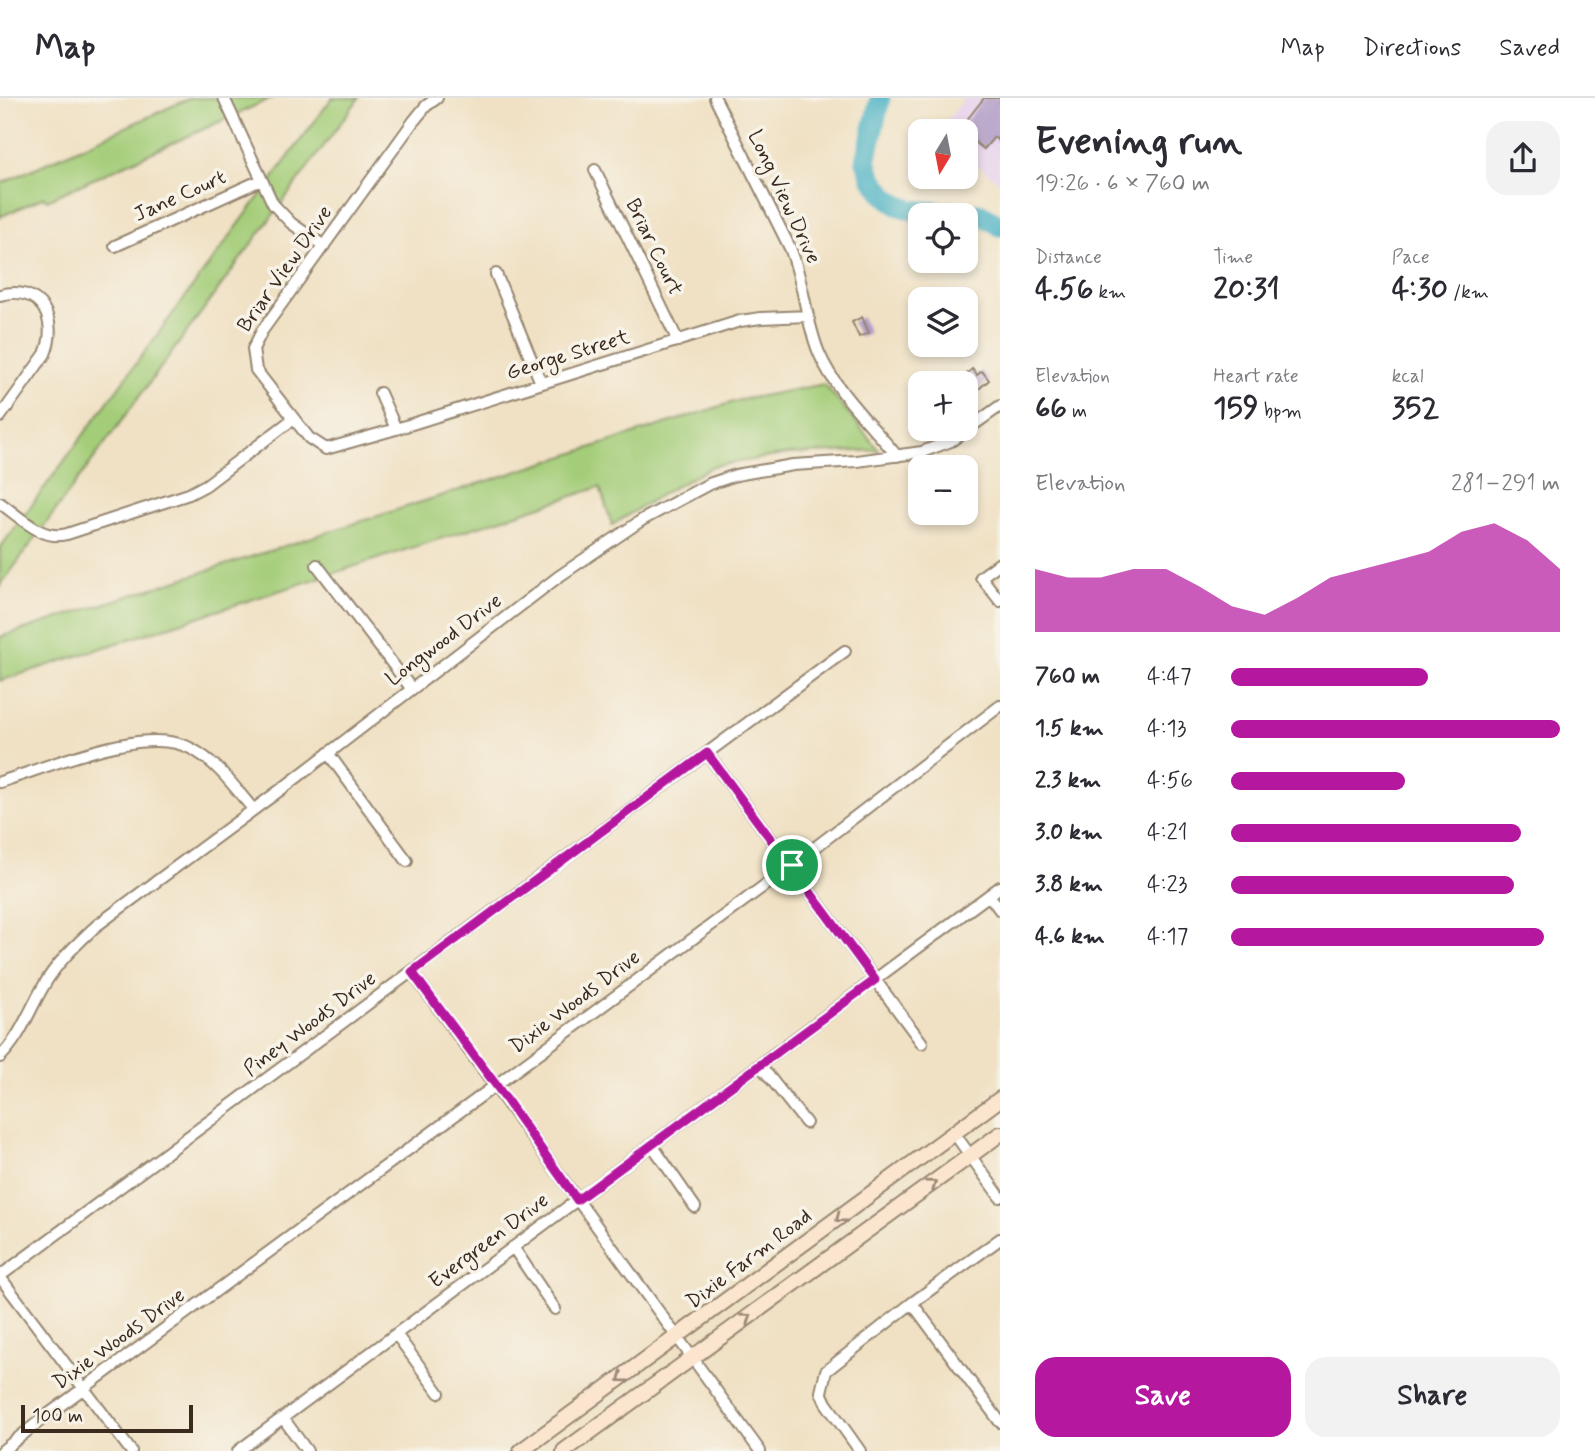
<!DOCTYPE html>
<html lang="en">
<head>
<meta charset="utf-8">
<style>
  body { margin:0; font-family:Mynerve,sans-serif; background:#f2f2f3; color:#2b2b33; height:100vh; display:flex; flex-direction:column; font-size:26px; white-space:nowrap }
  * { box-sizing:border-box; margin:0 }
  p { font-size:23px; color:#7c7c81 }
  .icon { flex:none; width:38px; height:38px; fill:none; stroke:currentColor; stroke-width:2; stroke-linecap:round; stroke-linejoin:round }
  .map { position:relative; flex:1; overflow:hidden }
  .sheet { display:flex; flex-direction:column; background:#fff; width:595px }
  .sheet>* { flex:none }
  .needle { width:46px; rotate:190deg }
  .buttons { position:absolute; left:908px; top:21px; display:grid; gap:14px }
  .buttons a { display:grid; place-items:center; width:70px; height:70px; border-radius:14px; background:#fff; box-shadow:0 4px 10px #0003; font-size:35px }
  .scale { position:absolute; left:21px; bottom:18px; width:172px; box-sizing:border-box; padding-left:7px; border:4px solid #3b2a1e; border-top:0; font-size:19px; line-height:24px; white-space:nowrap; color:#3b2a1e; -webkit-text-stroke:5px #f7f3e8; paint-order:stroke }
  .pin { position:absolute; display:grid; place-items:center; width:60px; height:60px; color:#fff; margin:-30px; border:4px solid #fff; border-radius:50%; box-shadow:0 2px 7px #0007 }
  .round { display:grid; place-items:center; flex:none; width:74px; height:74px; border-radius:21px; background:#f2f2f3 }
  .head { display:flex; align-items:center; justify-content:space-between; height:119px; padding:0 35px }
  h1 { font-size:38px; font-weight:800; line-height:52px }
  .metrics { display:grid; grid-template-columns:repeat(3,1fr); gap:10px; height:119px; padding:7px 35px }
  .metrics div { display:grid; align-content:center }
  .metrics b { font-size:30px; font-weight:800 }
  .metrics small { font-size:19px; font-weight:400 }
  .metrics p { font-size:19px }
  .chart { height:196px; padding:14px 35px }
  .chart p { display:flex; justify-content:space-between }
  .chart svg { width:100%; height:126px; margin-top:7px; fill:#b5179e; opacity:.7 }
  .primary-button { display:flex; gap:14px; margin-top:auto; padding:14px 35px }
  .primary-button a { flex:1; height:80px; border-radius:21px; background:#b5179e; color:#fff; font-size:28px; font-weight:800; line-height:80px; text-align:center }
  .primary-button a+a { background:#f2f2f3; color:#2b2b33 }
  ul { padding:0 35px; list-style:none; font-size:23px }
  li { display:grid; grid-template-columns:112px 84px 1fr; align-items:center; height:52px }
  li i { height:18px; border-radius:9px; background:#b5179e }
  header { display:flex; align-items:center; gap:42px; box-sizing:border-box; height:98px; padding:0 35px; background:#fff; border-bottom:2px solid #e1e1e2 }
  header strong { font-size:33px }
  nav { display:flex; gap:38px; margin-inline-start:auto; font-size:24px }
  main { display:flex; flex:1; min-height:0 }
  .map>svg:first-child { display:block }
  .built { fill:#e8d2ee }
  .green { fill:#a4cd79; stroke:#707c4c; stroke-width:2 }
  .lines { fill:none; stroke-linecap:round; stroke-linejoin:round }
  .river { stroke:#45b0c3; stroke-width:21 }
  .building { fill:#b19cc7 }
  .street-casing { stroke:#968671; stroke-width:14 }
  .secondary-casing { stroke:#968671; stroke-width:18 }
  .street { stroke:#fff; stroke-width:10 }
  .secondary { stroke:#fbe5cf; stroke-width:14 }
  .oneway { stroke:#9b8876 }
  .route-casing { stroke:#fff; stroke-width:14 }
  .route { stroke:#b5179e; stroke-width:9 }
  .labels { text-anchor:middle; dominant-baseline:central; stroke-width:7; stroke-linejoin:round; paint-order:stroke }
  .street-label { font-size:21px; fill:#3b2a1e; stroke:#f7f3e8 }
</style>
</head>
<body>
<header>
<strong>Map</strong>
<nav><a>Map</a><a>Directions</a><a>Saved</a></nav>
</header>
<main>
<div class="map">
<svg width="1000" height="1353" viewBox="0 0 1000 1353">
  <rect width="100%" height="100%" fill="#f7f3e8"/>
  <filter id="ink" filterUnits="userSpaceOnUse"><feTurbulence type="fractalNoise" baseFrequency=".0143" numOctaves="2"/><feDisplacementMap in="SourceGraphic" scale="14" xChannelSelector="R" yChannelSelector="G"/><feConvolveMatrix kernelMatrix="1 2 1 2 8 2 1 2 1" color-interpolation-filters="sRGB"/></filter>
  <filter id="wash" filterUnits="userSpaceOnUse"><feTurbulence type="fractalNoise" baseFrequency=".00686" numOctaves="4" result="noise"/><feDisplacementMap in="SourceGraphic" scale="28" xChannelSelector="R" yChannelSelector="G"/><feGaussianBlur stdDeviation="1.57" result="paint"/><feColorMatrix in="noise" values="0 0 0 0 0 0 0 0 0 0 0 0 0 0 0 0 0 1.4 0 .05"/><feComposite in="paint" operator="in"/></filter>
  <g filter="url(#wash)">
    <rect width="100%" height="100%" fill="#f0e1c4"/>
    <path class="built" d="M965 0H1000V85L966 58V33H939Z"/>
    <path class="green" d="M190 0H272L47 102 44 99 0 119V86Z
      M332 0H359L0 488V450Z
      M824 286 879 352 789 356 713 368 667 393 612 427 600 389 0 583V539L740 302Z"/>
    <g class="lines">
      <path class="river" d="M880 0 866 63 872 80 884 96 897 107 912 112 981 116 1000 128"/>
    </g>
    <g id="blocks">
      <path class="building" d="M984 0H1000V44L994 39 984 51 966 37V33L959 32Z
        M862 219 869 235 859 239 852 224Z
        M972 271 977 277 982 273 989 282 966 302V277Z"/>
    </g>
  </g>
  <g filter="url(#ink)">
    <use href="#blocks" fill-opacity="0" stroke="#968671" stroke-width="2"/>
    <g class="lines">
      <g class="street-casing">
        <path id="street" d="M224 0 273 106 291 125 324 148
          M437 0 426 8 413 24 262 233 253 251 256 272 309 340 326 351 396 331 740 223 761 220 808 218
          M715 0 790 150C804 184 805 221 819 255 835 293 871 326 897 358
          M595 72 678 243
          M115 148 261 82
          M496 176 541 285
          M0 197C41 186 59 222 45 256L0 319
          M380 295 396 331
          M0 405C20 419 42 443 67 436L189 396 206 387 293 321
          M1000 465 981 479 1000 503
          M317 467 411 590
          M328 655 407 763
          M707 655 922 945
          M0 684C49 669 146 625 192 651 218 665 235 690 253 711
          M989 797 1000 812
          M412 874 760 1353
          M0 959C20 940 29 913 43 889 56 865 76 847 96 828L287 687 558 479 642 422 709 386 736 377 793 367 857 363 922 354 951 343 1000 308
          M760 967 806 1025
          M954 1035 1000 1099
          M652 1047 695 1109
          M513 1149 555 1211
          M0 1178 845 553
          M0 1179 131 1353
          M912 1205 1000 1324
          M396 1236 439 1295
          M283 1320 307 1353
          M2 1353 46 1318 496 987 792 767 1000 608
          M238 1353 1000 789
          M860 1353 826 1305 821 1294 826 1273 912 1205 1000 1141"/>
      </g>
      <g class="secondary-casing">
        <path id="secondary" d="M521 1353 1000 1001
          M564 1353 1000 1036"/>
      </g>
      <use href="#street" class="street"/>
      <use href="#secondary" class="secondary"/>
    </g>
    <defs><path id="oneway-chevron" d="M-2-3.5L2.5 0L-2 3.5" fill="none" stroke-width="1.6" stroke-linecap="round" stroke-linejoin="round" transform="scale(1.75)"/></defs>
    <g class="oneway">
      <use href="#oneway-chevron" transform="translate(932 1086) rotate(-36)"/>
      <use href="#oneway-chevron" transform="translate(840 1120) rotate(143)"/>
      <use href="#oneway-chevron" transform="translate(747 1220) rotate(-36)"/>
      <use href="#oneway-chevron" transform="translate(622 1280) rotate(144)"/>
    </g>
  </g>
  <g class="lines" filter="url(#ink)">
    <g class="route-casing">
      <path id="route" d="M707 655 875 882 577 1102 496 987 412 874Z"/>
    </g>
    <use href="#route" class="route"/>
  </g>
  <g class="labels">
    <g class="street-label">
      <text transform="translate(180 98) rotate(-24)">Jane Court</text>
      <text transform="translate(784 99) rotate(65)">Long View Drive</text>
      <text transform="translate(654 149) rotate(64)">Briar Court</text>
      <text transform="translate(285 171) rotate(-55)">Briar View Drive</text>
      <text transform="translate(568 257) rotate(-17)">George Street</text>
      <text transform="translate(444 542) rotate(-37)">Longwood Drive</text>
      <text transform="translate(575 904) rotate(-37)">Dixie Woods Drive</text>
      <text transform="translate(310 926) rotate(-37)">Piney Woods Drive</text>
      <text transform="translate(489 1143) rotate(-37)">Evergreen Drive</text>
      <text transform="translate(749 1161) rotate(-37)">Dixie Farm Road</text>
      <text transform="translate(119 1241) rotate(-36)">Dixie Woods Drive</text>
    </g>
  </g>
</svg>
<div class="buttons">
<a><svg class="needle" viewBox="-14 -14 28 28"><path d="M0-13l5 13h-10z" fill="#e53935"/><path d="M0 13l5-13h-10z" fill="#7c7c81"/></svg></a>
<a><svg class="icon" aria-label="locate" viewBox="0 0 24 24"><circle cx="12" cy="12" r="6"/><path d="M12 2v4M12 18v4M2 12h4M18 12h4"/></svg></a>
<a><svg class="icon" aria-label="layers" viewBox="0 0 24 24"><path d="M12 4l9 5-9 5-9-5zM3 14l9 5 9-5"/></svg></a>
<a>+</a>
<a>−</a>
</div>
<div class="scale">100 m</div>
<div class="pin" style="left:792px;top:767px;background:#1e9e55"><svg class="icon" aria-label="arrive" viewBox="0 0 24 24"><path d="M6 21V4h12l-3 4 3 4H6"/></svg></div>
</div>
<section class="sheet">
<div class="head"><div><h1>Evening run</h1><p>19:26 · 6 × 760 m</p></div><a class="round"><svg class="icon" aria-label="share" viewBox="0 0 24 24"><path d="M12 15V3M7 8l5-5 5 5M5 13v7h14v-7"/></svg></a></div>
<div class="metrics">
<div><p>Distance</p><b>4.56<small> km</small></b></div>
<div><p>Time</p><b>20:31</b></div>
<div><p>Pace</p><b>4:30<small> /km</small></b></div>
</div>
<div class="metrics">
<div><p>Elevation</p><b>66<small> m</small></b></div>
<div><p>Heart rate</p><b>159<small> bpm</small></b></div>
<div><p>kcal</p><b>352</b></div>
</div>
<div class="chart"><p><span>Elevation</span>281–291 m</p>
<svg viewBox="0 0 160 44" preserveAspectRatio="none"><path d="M0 44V22L10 25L20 25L30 22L40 22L50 28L60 35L70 38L80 32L90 25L100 22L110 19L120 16L130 9L140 6L150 12L160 22V44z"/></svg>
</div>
<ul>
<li><b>760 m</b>4:47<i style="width:60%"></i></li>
<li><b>1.5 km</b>4:13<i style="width:100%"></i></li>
<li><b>2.3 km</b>4:56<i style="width:53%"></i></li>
<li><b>3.0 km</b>4:21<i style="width:88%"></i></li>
<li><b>3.8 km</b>4:23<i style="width:86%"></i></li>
<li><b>4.6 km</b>4:17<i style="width:95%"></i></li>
</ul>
<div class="primary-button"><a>Save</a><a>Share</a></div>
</section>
</main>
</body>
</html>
